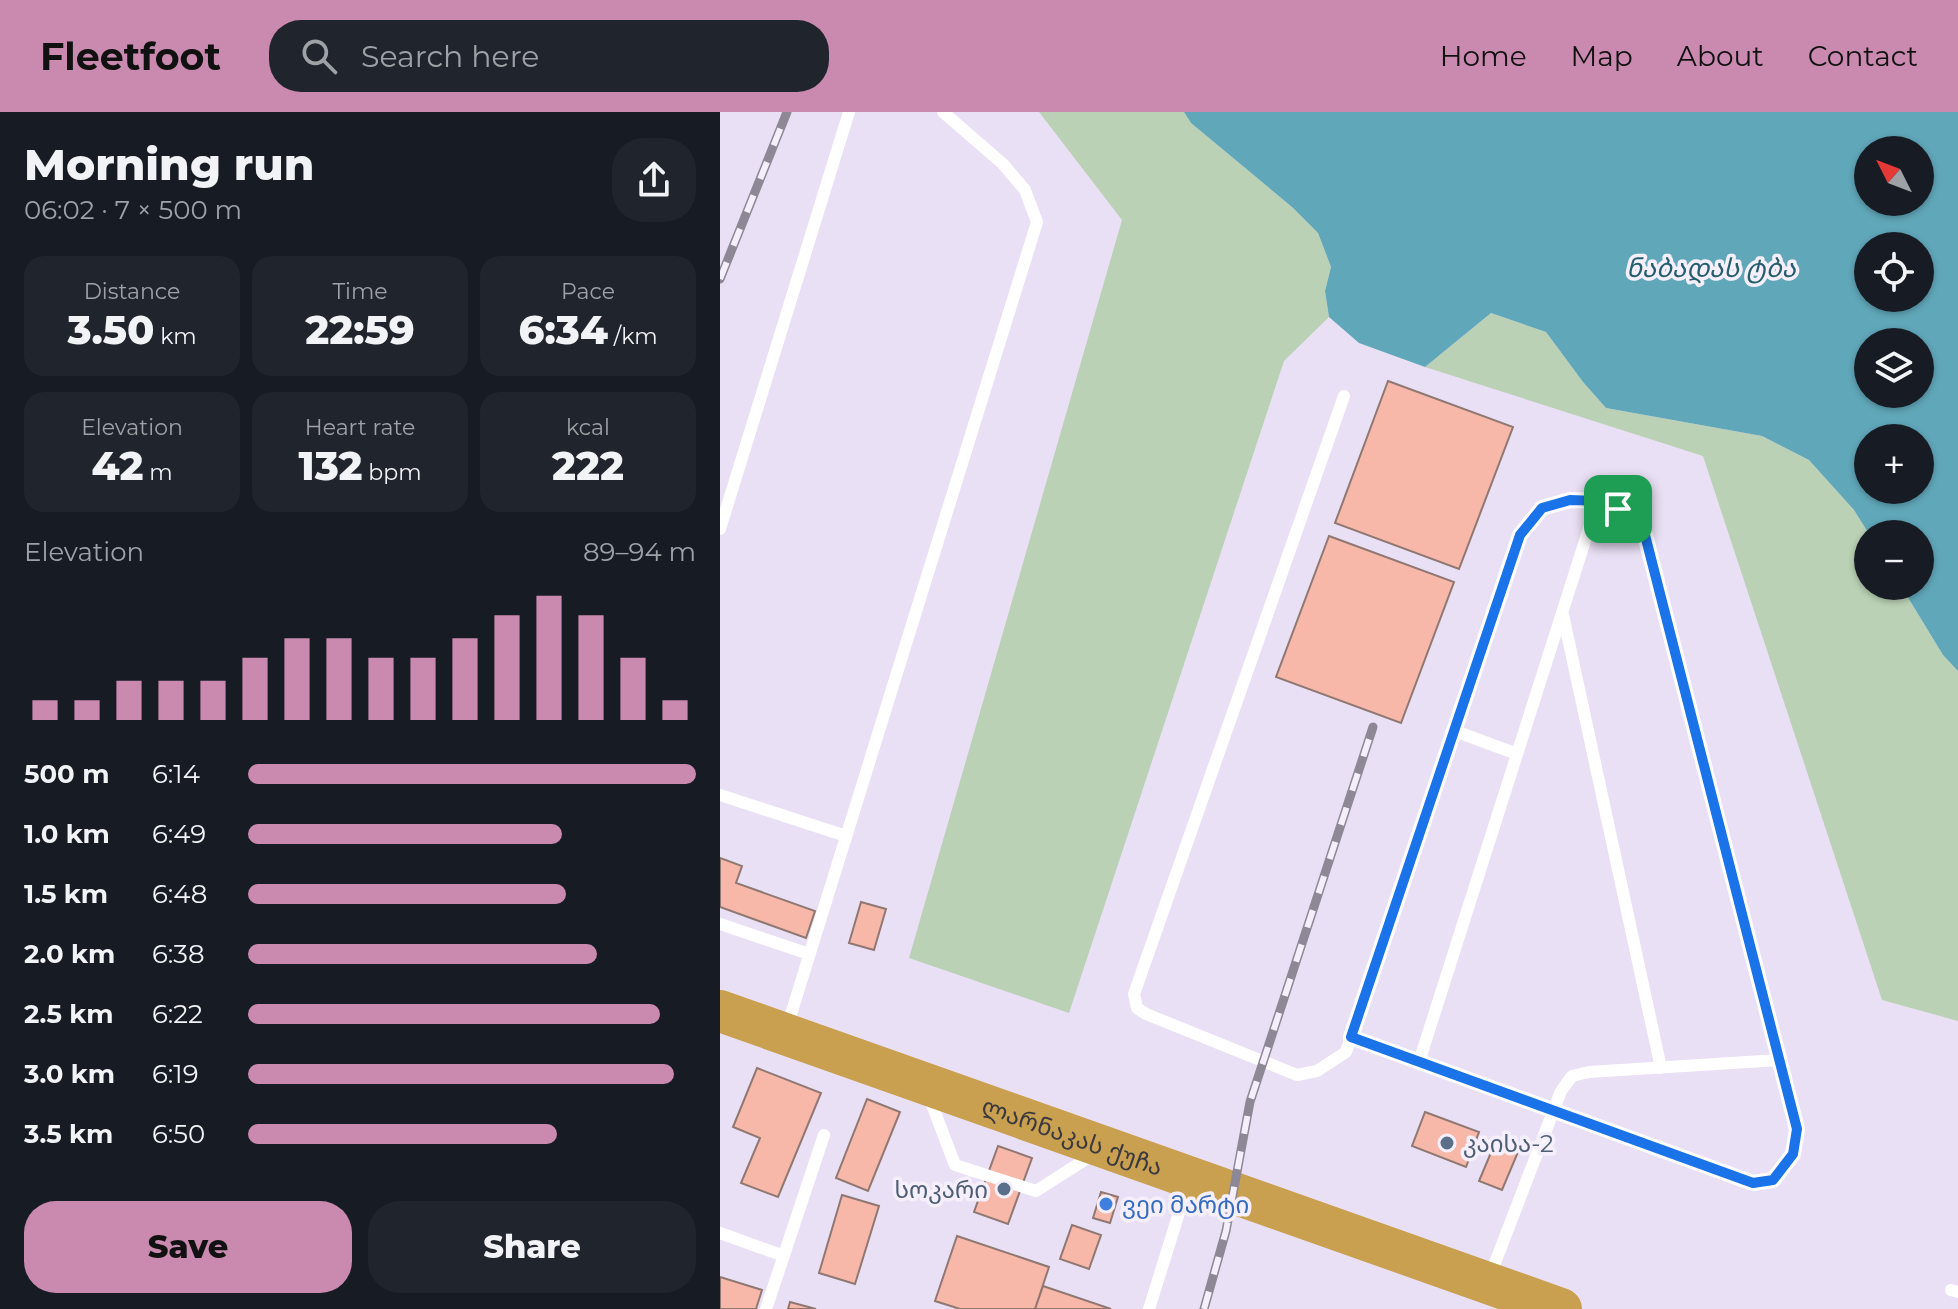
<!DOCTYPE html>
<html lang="en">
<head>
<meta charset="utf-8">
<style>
  body { margin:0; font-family:Montserrat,"Noto Sans Georgian",sans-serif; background:#20242c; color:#f1f3f6; height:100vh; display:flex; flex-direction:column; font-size:30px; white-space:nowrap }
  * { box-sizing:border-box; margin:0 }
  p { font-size:26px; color:#9ea1a6 }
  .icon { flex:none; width:44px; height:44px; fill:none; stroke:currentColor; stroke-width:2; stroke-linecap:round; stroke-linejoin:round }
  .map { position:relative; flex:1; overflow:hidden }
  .drawer { display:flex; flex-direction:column; background:#171b24; width:720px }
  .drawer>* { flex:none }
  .needle { width:52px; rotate:312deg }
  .controls { position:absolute; left:1134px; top:24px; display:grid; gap:16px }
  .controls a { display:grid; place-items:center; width:80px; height:80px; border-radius:50%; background:#171b24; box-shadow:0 2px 6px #0004; font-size:40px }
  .pin { position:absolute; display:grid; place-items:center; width:68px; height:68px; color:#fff; margin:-34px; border-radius:16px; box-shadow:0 4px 12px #0006 }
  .round { display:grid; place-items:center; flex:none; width:84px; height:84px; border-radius:32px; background:#20242c }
  .summary { display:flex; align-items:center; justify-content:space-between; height:136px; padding:0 24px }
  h1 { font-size:44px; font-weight:800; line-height:60px }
  .metrics { display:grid; grid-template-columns:repeat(3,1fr); gap:12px; height:136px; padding:8px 24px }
  .metrics div { display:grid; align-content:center; border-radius:20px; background:#20242c; text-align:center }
  .metrics b { font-size:40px; font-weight:800 }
  .metrics small { font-size:22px; font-weight:400 }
  .metrics p { font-size:22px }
  .chart { height:224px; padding:16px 24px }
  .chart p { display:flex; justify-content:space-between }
  .chart svg { width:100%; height:144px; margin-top:8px; stroke:#ca8aaf; stroke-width:6 }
  .button { display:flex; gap:16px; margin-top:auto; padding:16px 24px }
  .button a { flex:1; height:92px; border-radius:32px; background:#ca8aaf; color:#111; font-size:32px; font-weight:800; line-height:92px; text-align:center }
  .button a+a { background:#20242c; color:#f1f3f6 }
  ul { padding:0 24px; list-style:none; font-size:26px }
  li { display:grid; grid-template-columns:128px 96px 1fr; align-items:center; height:60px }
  li i { height:20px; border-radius:10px; background:#ca8aaf }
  header { display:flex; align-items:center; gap:48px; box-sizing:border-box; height:112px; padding:0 40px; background:#ca8aaf; color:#111 }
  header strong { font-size:38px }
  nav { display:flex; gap:44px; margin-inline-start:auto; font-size:28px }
  .search { width:560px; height:72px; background:#20242c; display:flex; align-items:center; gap:20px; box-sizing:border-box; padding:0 28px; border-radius:32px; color:#9ea1a6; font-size:30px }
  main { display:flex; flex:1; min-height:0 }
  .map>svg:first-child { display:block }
  .green { fill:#bad1b5 }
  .water { fill:#60a7b9; fill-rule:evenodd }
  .building { fill:#f7b8aa; stroke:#907872; stroke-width:2 }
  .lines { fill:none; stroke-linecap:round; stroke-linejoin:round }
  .service { stroke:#fff; stroke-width:12 }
  .trunk { stroke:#c8a050; stroke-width:42 }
  .rail-casing { stroke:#8e8795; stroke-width:9 }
  .rail { stroke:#f5effc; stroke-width:6; stroke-dasharray:18; stroke-linecap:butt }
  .route-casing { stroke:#fff; stroke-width:16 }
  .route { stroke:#1a73e8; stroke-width:10 }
  .service-dot { fill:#5c6f8a; stroke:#f5effc; stroke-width:3 }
  .shop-dot { fill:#3f7fe0; stroke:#f5effc; stroke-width:3 }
  .labels { text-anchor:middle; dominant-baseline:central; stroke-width:7; stroke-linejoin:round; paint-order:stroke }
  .street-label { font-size:24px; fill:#3c3840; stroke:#f5effc }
  .service-label { font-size:24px; fill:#4e5e75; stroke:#f5effc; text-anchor:start }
  .shop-label { font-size:24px; fill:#366cbe; stroke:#f5effc; text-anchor:start }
  .water-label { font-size:26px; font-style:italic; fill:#255f6d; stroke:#f5effc }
</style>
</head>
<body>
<header>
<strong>Fleetfoot</strong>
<div class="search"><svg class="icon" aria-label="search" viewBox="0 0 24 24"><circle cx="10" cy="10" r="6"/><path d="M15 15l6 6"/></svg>Search here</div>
<nav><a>Home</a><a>Map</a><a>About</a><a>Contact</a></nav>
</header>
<main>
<section class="drawer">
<div class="summary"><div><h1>Morning run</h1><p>06:02 · 7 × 500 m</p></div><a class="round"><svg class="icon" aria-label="share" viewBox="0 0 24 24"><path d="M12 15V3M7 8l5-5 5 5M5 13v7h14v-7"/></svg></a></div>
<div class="metrics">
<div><p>Distance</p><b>3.50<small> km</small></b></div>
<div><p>Time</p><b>22:59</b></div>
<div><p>Pace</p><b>6:34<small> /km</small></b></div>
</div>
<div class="metrics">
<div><p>Elevation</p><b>42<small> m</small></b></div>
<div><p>Heart rate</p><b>132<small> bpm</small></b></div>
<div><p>kcal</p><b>222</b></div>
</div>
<div class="chart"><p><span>Elevation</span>89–94 m</p>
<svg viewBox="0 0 160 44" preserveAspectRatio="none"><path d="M5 44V38M15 44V38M25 44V32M35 44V32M45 44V32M55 44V25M65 44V19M75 44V19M85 44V25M95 44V25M105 44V19M115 44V12M125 44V6M135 44V12M145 44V25M155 44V38"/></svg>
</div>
<ul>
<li><b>500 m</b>6:14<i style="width:100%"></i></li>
<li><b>1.0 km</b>6:49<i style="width:70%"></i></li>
<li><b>1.5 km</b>6:48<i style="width:71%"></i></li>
<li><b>2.0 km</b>6:38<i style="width:78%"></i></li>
<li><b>2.5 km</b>6:22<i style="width:92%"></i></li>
<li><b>3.0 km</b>6:19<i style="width:95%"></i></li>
<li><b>3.5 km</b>6:50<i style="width:69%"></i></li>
</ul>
<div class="button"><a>Save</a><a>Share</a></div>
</section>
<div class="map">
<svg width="1238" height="1197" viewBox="0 0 1238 1197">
  <rect width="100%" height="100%" fill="#eae0f5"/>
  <path class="green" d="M319 0H464L471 11 572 95 598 121 611 155 605 179 609 205 564 249 349 901 189 846 402 108Z
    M771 201 826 220 863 270 886 296 1042 324 1089 348 1134 398 1149 422 1148 474H1181L1223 543 1238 559V909L1162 888 983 344 705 255Z"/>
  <path class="water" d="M464 0H1238V559L1223 543 1181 474H1200V422H1149L1134 398 1089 348 1042 324 886 296 863 270 826 220 771 201 705 255 639 231 609 205 605 179 611 155 598 121 572 95 471 11ZM1148 38H1200V90H1148ZM1148 134H1200V186H1148ZM1148 230H1200V282H1148ZM1148 326H1200V378H1148Z"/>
  <path class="building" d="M668 269 793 315 739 457 615 411Z
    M609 424 734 470 681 611 556 565Z
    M0 746 22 754 16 771 95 799 86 826 0 795Z
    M141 790 166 797 154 838 129 831Z
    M37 956 101 981 58 1085 21 1071 40 1026 13 1015Z
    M147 987 180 1000 148 1079 116 1066Z
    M705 1000 759 1020 746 1055 692 1034Z
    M775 1031 798 1040 782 1078 759 1069Z
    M278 1034 312 1046 288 1112 254 1100Z
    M381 1080 398 1085 390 1111 373 1106Z
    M122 1083 159 1094 135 1172 99 1161Z
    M352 1113 381 1123 369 1157 340 1147Z
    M237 1124 329 1155 315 1197H240L215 1189Z
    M0 1165 42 1178 36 1197H0Z
    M323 1174 391 1197H315Z
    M70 1190 96 1197H68Z"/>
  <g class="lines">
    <path class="service" d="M624 284 414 882 417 896 426 902 577 963 597 959 626 940 800 423 822 396 850 388H878L898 397 925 423 1077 1017 1073 1042 1053 1068 1033 1071 631 925
      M0 417 129 0
      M843 503 941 956
      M735 619 797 642
      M0 683 126 724
      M0 812 89 842
      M67 915 317 110 305 78 283 52 223 0
      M699 950 878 388
      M208 982 235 1053 316 1079 374 1042
      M0 1121 64 1144
      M770 1164 841 979 852 964 869 960 1059 948
      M1231 1178 1238 1180
      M46 1197 104 1023
      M429 1197 468 1072"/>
    <path class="trunk" id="s1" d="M0 899 841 1197"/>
    <g class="rail-casing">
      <path id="rail" d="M0 167 67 0
        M484 1197 506 1119 530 990 653 615"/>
    </g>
    <use href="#rail" class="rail"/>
  </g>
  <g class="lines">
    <g class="route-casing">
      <path id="route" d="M850 388C891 388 896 395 925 423L1077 1017 1073 1042 1053 1068 1033 1071 631 925 800 423 822 396Z"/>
    </g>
    <use href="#route" class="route"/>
  </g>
  <g class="service-dot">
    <circle cx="727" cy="1031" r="8"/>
    <circle cx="284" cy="1077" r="8"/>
  </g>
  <circle class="shop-dot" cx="386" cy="1092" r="8"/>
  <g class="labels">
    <g class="street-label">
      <text stroke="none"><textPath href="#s1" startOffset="374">ლარნაკას ქუჩა</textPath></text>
    </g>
    <g class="service-label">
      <text x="743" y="1031">კაისა-2</text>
      <text x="268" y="1077" text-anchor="end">სოკარი</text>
    </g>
    <g class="shop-label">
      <text x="402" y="1092">ვეი მარტი</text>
    </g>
    <g class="water-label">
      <text x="991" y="156">ნაბადას ტბა</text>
    </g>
  </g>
</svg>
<div class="controls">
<a><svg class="needle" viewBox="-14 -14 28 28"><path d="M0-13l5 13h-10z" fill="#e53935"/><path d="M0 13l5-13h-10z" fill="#9ea1a6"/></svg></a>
<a><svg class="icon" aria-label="locate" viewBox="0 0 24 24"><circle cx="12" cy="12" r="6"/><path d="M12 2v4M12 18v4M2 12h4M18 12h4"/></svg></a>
<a><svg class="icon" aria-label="layers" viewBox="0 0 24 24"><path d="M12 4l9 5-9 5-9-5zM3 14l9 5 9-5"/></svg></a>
<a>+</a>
<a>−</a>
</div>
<div class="pin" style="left:898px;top:397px;background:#1e9e55"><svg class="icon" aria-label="arrive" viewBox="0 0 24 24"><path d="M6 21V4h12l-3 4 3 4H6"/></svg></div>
</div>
</main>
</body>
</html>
